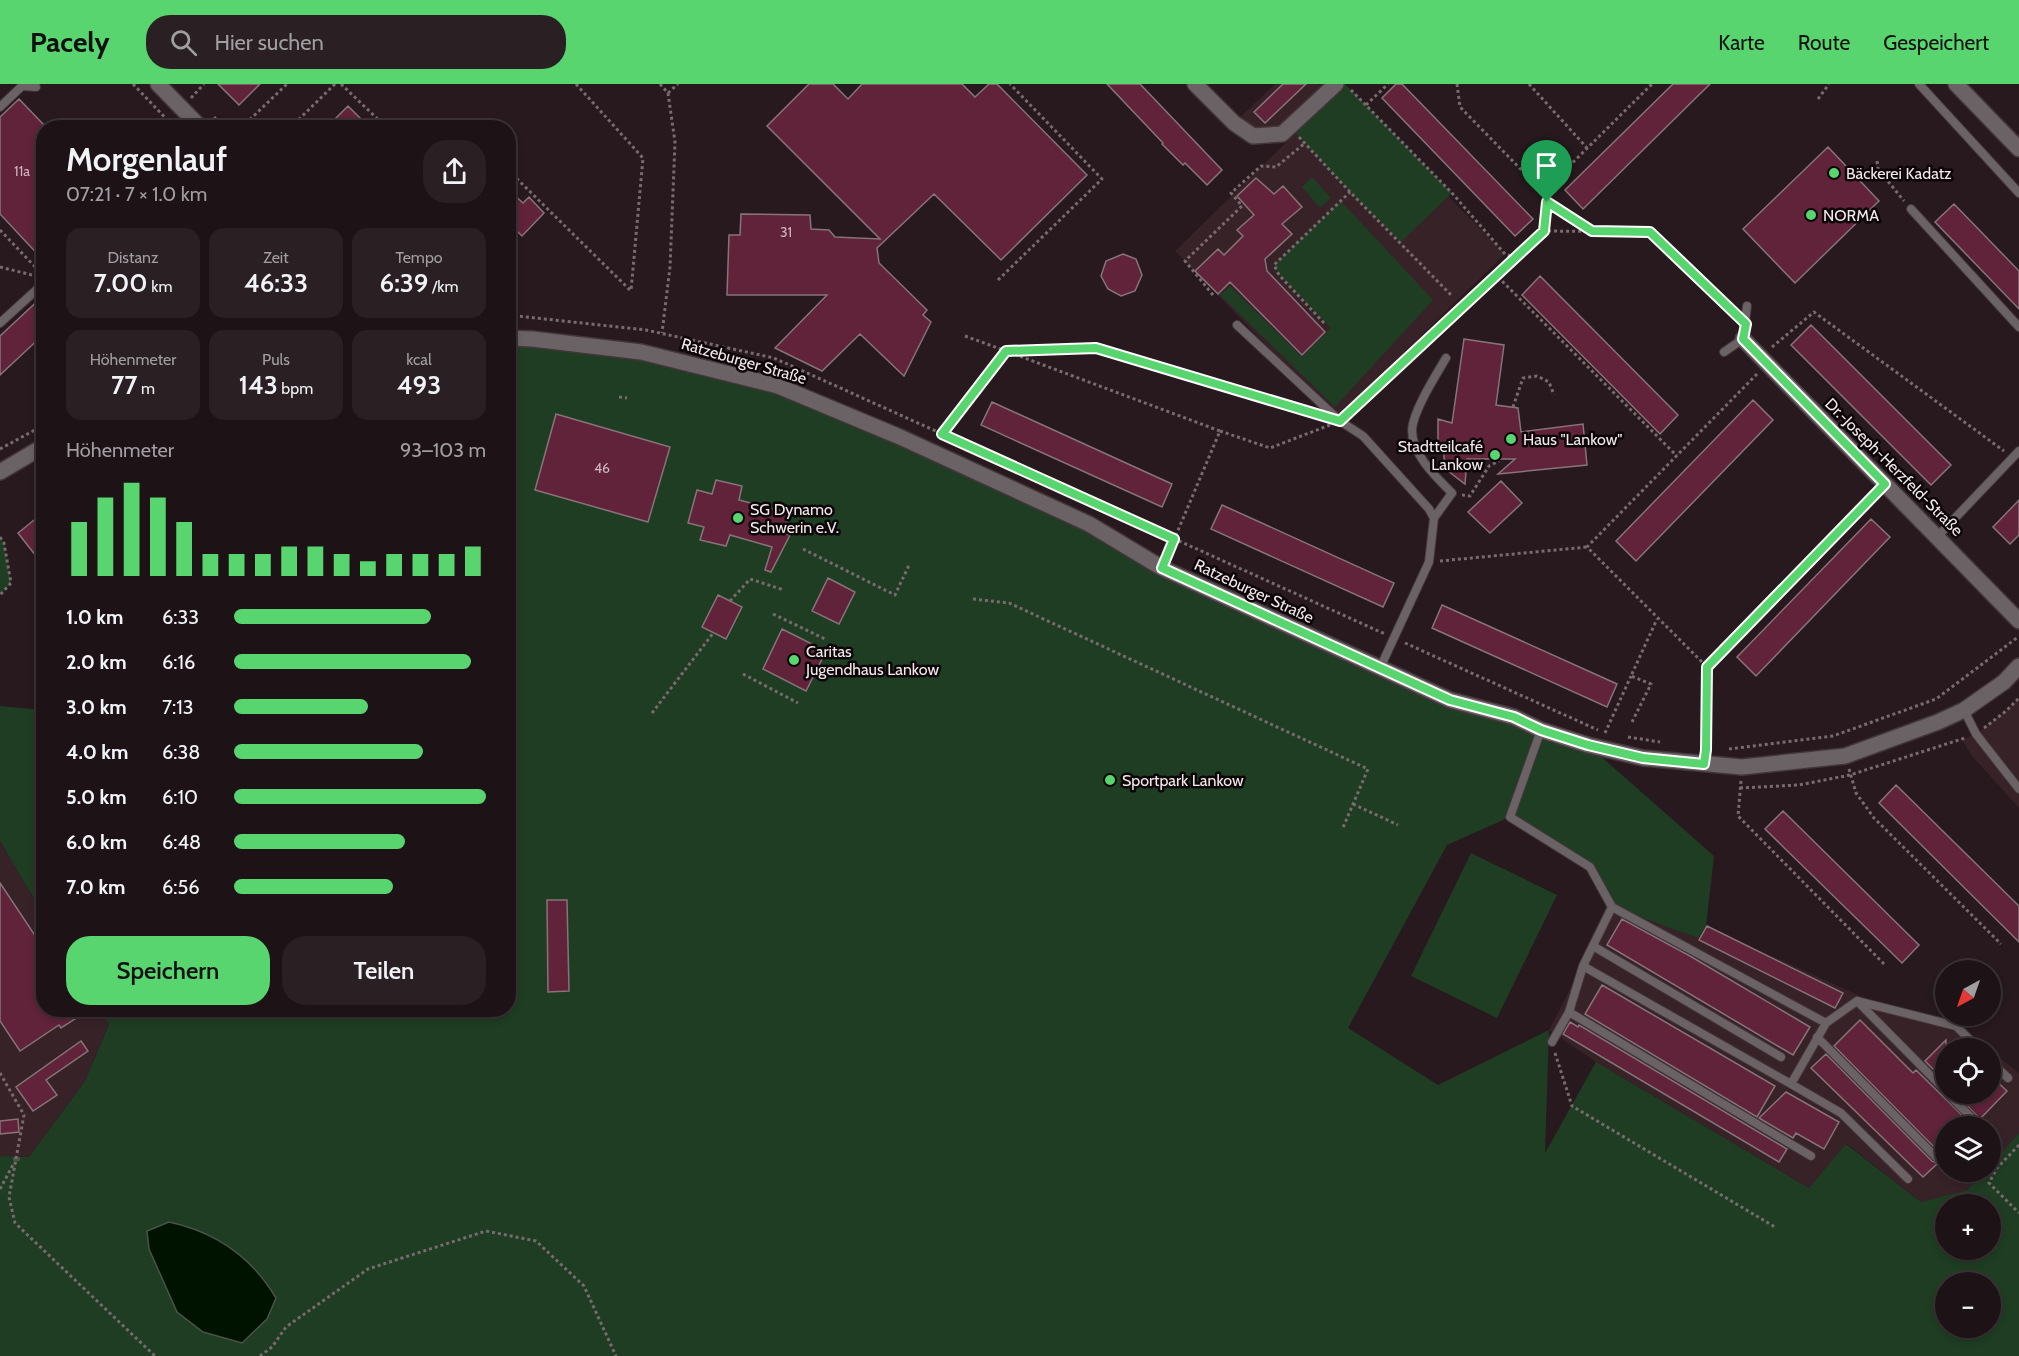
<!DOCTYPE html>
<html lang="de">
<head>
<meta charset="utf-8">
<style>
  body { margin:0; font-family:Cabin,sans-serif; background:#2a2023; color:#f1f3f6; height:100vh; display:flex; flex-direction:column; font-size:22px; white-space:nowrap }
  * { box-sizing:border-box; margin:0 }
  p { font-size:20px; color:#a09ea1 }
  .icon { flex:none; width:33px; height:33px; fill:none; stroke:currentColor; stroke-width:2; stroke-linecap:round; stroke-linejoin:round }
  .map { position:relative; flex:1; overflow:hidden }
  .details { position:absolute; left:36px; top:36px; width:480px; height:897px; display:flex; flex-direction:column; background:#1d1316; border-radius:24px; box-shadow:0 3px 9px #0003,0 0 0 2px #3b3235 }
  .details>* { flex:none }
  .needle { width:39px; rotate:220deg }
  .controls { position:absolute; left:1935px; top:876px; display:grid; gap:12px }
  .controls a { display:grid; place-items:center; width:66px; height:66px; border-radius:50%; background:#1d1316; box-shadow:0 3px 9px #0003,0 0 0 2px #3b3235; font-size:30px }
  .pin { position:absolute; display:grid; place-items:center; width:51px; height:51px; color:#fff; margin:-62px -26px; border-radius:50% 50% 50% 0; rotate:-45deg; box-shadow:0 0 6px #0007 }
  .pin .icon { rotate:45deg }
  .round { display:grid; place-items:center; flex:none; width:63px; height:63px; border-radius:24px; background:#2a2023 }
  .overview { display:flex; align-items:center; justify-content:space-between; height:102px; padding:0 30px }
  h1 { font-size:33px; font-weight:600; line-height:45px }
  .metrics { display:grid; grid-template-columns:repeat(3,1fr); gap:9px; height:102px; padding:6px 30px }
  .metrics div { display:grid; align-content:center; border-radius:15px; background:#2a2023; text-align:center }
  .metrics b { font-size:26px; font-weight:600 }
  .metrics small { font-size:16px; font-weight:400 }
  .metrics p { font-size:16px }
  .chart { height:168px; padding:12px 30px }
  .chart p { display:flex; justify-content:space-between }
  .chart svg { width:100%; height:108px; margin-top:6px; stroke:#58d56f; stroke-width:6 }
  .button { display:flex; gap:12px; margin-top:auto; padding:12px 30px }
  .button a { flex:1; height:69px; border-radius:24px; background:#58d56f; color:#111; font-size:24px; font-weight:600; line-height:69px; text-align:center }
  .button a+a { background:#2a2023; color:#f1f3f6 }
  ul { padding:0 30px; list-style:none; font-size:20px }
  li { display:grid; grid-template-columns:96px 72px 1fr; align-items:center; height:45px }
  li i { height:15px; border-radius:8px; background:#58d56f }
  header { display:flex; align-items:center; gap:36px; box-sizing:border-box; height:84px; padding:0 30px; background:#58d56f; color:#111 }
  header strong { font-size:28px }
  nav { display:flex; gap:33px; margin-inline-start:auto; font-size:21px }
  .search { width:420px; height:54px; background:#2a2023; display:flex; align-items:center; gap:15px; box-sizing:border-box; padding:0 21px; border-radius:24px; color:#a09ea1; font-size:22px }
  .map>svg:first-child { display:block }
  .built { fill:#372228 }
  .green { fill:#1f3d23; fill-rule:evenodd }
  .water { fill:#001301; stroke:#495347; stroke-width:1.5 }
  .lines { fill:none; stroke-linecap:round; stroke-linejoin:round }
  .stream { stroke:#495347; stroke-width:4.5 }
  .building { fill:#602339; stroke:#867479; stroke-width:1.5 }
  .service-casing { stroke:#43363a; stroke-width:10 }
  .minor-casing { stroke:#43363a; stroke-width:18 }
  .tertiary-casing { stroke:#43363a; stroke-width:18 }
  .path { stroke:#786b6e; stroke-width:3; stroke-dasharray:3 3; stroke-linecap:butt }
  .service { stroke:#6a6264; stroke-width:8 }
  .minor { stroke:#6a6264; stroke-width:15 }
  .tertiary { stroke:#6a6264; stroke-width:15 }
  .route-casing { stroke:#fff; stroke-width:12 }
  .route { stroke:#58d56f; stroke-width:8 }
  .poi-dot { fill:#58d56f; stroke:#0c0608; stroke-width:2 }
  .labels { text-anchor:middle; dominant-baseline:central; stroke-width:5; stroke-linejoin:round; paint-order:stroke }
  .number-label { font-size:14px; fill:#ceb7be }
  .poi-label { font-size:16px; fill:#f2e8ea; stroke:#0c0608; text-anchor:start }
  .street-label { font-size:16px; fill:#f2e8ea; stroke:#0c0608 }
</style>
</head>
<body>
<header>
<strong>Pacely</strong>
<div class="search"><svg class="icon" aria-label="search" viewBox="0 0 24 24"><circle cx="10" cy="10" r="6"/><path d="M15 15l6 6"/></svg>Hier suchen</div>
<nav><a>Karte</a><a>Route</a><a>Gespeichert</a></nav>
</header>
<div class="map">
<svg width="2019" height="1272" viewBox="0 0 2019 1272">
  <rect width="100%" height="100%" fill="#27191d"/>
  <path class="built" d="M1275 0H1336L1290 43 1253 52 1234 39Z
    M1342 4 1505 170 1337 334 1175 167Z
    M2019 614V724L1972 672 1962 656 1976 650 2006 627Z
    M0 757 43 830 44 926H100L109 939 85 997 29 1073 0 1072Z
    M1612 823 1698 854 1706 842 1871 917 1950 935 1988 964H1946V1010H1990L1991 967 2019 989V1049L1991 1080 1990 1042H1946V1088H1984L1967 1106 1921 1118 1847 1060 1809 1104 1596 978 1549 946Z"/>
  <path class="green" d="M1336 0H1345L1452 109 1401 158 1350 108 1290 43Z
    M1312 93 1331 114 1320 124 1302 103Z
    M1341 117 1433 216 1335 323 1220 211 1230 202 1302 273 1331 244 1279 191 1274 181Z
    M508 254 641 268 778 302 1380 584 1588 661 1714 772 1706 842 1698 854 1612 823 1590 783 1510 733 1447 761 1348 944 1438 1001 1549 946 1545 1069 1596 978 1809 1104 1846 1060 1921 1118 1967 1106 1984 1088H1990L1991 1080 2019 1049V1272H0V1072L29 1073 85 997 109 940 100 926H508ZM1946 1120H1990V1166H1946ZM169 1138 224 1159 264 1195 162 1194 149 1165 147 1148ZM1946 1198H1990V1244H1946Z
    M0 453 4 459 11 499 0 511Z
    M0 622 43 626V830L0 757Z
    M1471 769 1557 811 1497 934 1411 892Z"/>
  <path class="water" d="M169 1138C216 1148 251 1172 276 1214L267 1235 242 1259 203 1248 177 1228 149 1165 147 1147Z"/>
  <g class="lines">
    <path class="stream" d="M15 1075H18"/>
  </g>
  <path class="building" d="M218 0H260L239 21Z
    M809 0H833L848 15 862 0H962L975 13 989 0H997L1087 91 1001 176 934 110 877 164 879 179 927 226 923 231 931 238 904 292 860 250 822 287 775 264 827 211H727L729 151H740L741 130 810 131 811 145 829 146 835 153 880 155 767 42Z
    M1107 0H1140L1222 86 1207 101 1185 79 1183 81 1162 60 1163 59Z
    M1283 0H1306L1265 39 1254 28Z
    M1396 0H1402L1533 135 1515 152 1382 14Z
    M1673 0H1710L1583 125 1565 106Z
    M19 15 44 41V177L0 130V33Z
    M348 22 370 44H341L334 36Z
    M1828 63 1879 117 1795 199 1743 145Z
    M1256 94 1274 110 1283 102 1302 123 1282 140 1292 150 1265 175 1267 187 1325 248 1302 271 1230 198 1218 210 1195 187 1218 165 1224 171 1243 152 1237 146 1254 131 1237 112Z
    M508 105 523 119 529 113 544 129 522 152 508 138Z
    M1954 120 2019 187V225L1935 138Z
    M1123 170 1136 175 1142 191 1135 207 1121 212 1108 205 1101 192 1106 177Z
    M1540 192 1678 331 1660 350 1522 211Z
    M44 211V250L0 291V252Z
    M1811 241 1951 381 1931 401 1791 261Z
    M1464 255 1504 261 1496 321 1518 324 1521 348 1583 340 1587 381 1498 390 1515 375H1467L1465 400 1448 387 1444 380V368L1438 366V335L1452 339Z
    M1753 316 1773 336 1636 477 1616 457Z
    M992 318 1172 400 1162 423 981 341Z
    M556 330 670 363 648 438 535 406Z
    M716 396 742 402 739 416 789 429 783 449 790 451 771 488 765 486 772 463 730 451 726 462 700 456 704 443 688 439 697 406 712 410Z
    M1501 397 1522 419 1490 449 1468 428Z
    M2019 416V451L2010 460 1993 443Z
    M1222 421 1394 499 1383 523 1211 445Z
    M44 428V466L36 472 18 449Z
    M1871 435 1890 453 1756 592 1737 573Z
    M828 494 855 508 839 540 812 527Z
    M718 511 742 523 726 555 702 543Z
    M1442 521 1617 600 1607 623 1432 544Z
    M782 545 826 567 806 607 763 585Z
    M1896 701 2019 822V858L1879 719Z
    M1783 727 1919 861 1902 879 1765 745Z
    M0 799 44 865V926H89L61 944 59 941 20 967 0 937Z
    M547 816H567L569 907 548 908Z
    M1622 835 1690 872 1810 943 1793 971 1607 861Z
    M1707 842 1843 909 1835 924 1699 856Z
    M1602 901 1775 1002 1757 1033 1585 930Z
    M1860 936 1913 989 1916 986 1973 1042H1946V1071L1941 1075 1940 1069 1834 962Z
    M1570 938 1578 943 1579 941 1787 1065 1779 1078 1563 950Z
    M1946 956V998L1925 977Z
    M81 957 88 967 46 996 57 1011 33 1027 16 1003Z
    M1826 970 1932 1077 1938 1079 1923 1093 1811 984Z
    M1990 991 2007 1007 1980 1035 1956 1010H1990Z
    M1786 1008 1839 1038 1824 1065 1796 1049 1793 1054 1759 1034Z
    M18 1035 19 1048 0 1050V1037Z"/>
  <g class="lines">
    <g class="service-casing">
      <path id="service" d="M1919 0 2019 109
        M0 23 22 2 36 3
        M1911 125 2019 243
        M0 239 44 199
        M1237 241 1340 337 1363 352 1429 425 1434 434 1429 478 1380 584
        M1724 268 1743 255 1747 222
        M1434 434 1452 409C1436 393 1412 371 1412 346 1413 327 1436 291 1446 274
        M1937 453 2019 367
        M1964 626 1976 650 2019 705
        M1541 646 1510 733 1590 783 1612 823
        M1593 862 1781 973
        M1583 882 1791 1000
        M1857 917 1826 939 1791 1000 1841 1029 1908 1095
        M1569 928 1811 1072
        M1817 953 1936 1073
        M1552 958 1569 928 1583 882 1612 823 1826 939
        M1990 977 2008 994
        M1946 1007 1857 917 1956 942 1978 964
        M1948 1010 1974 1036"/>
    </g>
    <g class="minor-casing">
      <path id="minor" d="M158 0 201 44
        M1195 0 1234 39 1253 52 1282 50 1336 0
        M508 254 532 255 641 268 778 302 900 353 1089 440 1162 484 1450 616 1514 633 1541 646 1588 661 1643 674 1742 683 1845 672 1938 638 1964 626 2004 598 2019 582
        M1743 255 2019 537
        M0 388 44 362"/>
    </g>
    <g class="tertiary-casing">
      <path id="tertiary" d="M1956 0 2019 65"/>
    </g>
    <path class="path" d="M133 0 175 44
      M341 0 387 44
      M576 0 643 74 631 207
      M660 0 668 9 675 58 670 183 662 249
      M1457 0 1460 23 1543 108 1547 118 1544 147 1650 148 1735 230
      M1529 0 1587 64
      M1351 6 1452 109 1505 170 1516 174
      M668 9 678 0
      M191 14 204 0
      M1818 15 1829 0
      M1366 21 1388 0
      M214 33 224 44
      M241 44 287 0
      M290 44 335 0
      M1299 53 1350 108 1452 212
      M1877 77 1878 85 1904 117
      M508 86 631 207
      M1543 108 1652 0
      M1547 118 1591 147
      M0 146 40 188
      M0 183 36 192
      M1498 193 1677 372
      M998 196 1102 95 1010 0
      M1213 211 1185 177 1242 122 1231 109 1261 82 1276 83 1305 59
      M508 231 646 246 774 274 1385 550
      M1324 239 1279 191 1274 181 1350 108
      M965 252 1006 267 1096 264 1312 328
      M1772 263 1814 228 2004 367
      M1757 290 1587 463 1707 583 1875 411
      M619 313 627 314
      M1513 323 1523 294 1537 292 1549 298 1554 311
      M1348 330 1544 147
      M1220 347 1270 364 1330 341
      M942 350 1006 267 1220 347 1168 470
      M0 365 44 341
      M1462 411 1470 412 1489 382 1499 377
      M0 453 4 459 11 499 0 511
      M803 465 895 511 910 479
      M1440 477 1587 463
      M973 515 1009 519 1368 685 1342 746
      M730 517 750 495 784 506
      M773 530 827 556
      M1405 559 1598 646
      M743 590 798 619
      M652 629 714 548
      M1632 638 1651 600 1631 592 1657 535
      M1984 644 2006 627 2019 614
      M1605 649 1631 592
      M1628 653 1660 658
      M1729 665 1833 652 1936 615 2018 553
      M1706 666 1707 583
      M1849 685 1856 709 1874 734 2001 860
      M1741 697 1738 732 1886 882
      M1740 704 1799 701 1850 691 1965 654
      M1353 720 1398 741
      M1555 969 1572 1022 1775 1143
      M0 989 24 1031 9 1113 15 1139 155 1272
      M2019 1061 1997 1084 1989 1099 2019 1129
      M0 1105 14 1079
      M260 1272 272 1263 286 1243 368 1185 486 1147 536 1157 584 1202 616 1272"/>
    <use href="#service" class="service"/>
    <use href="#minor" class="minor"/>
    <use href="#tertiary" class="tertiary"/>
  </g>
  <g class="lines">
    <g class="route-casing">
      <path id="route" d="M1547 118 1592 147 1650 148 1746 240 1743 255 1885 400 1707 583 1706 666 1704 680 1643 674 1588 661 1541 646 1514 633 1450 616 1162 484 1174 455 942 350 1006 267 1096 264 1340 337 1544 147Z"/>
    </g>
    <use href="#route" class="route"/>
  </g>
  <g class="poi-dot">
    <circle cx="1834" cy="89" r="6"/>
    <circle cx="1811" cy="131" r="6"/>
    <circle cx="1511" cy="355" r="6"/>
    <circle cx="1495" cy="371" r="6"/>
    <circle cx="738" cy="434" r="6"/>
    <circle cx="794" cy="576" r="6"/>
    <circle cx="1110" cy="696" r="6"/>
  </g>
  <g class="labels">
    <g class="number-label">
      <text x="22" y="87">11a</text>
      <text x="786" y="148">31</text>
      <text x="602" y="384">46</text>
    </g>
    <g class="poi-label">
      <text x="1846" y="89">Bäckerei Kadatz</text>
      <text x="1823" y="131">NORMA</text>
      <text x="1523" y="355">Haus "Lankow"</text>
      <text x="1483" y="362" text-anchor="end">Stadtteilcafé<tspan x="1483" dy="18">Lankow</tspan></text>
      <text x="750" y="425">SG Dynamo<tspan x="750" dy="18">Schwerin e.V.</tspan></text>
      <text x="806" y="567">Caritas<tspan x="806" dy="18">Jugendhaus Lankow</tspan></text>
      <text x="1122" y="696">Sportpark Lankow</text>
    </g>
    <g class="street-label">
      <text transform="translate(744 277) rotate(16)">Ratzeburger Straße</text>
      <text transform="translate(1894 383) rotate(45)">Dr.-Joseph-Herzfeld-Straße</text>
      <text transform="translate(1254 507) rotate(25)">Ratzeburger Straße</text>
    </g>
  </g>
</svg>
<div class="controls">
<a><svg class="needle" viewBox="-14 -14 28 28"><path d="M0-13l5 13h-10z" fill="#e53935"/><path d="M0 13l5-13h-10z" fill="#a09ea1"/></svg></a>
<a><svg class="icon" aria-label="locate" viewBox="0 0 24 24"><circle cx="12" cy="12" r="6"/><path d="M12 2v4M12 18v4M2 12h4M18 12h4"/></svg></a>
<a><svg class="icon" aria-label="layers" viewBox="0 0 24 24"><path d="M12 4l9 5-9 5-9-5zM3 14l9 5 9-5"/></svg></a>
<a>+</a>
<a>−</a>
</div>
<div class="pin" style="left:1547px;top:118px;background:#1e9e55"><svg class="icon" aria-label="arrive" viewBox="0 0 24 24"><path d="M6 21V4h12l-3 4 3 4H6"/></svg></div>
<section class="details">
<div class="overview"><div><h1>Morgenlauf</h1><p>07:21 · 7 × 1.0 km</p></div><a class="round"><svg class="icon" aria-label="share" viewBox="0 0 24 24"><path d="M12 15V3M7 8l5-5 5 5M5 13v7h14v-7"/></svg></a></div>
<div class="metrics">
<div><p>Distanz</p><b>7.00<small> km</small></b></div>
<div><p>Zeit</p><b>46:33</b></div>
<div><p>Tempo</p><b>6:39<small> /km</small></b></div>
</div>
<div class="metrics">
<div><p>Höhenmeter</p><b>77<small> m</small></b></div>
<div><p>Puls</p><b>143<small> bpm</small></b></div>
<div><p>kcal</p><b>493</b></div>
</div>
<div class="chart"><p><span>Höhenmeter</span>93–103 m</p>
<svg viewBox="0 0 160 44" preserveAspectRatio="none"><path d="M5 44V22M15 44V12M25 44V6M35 44V12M45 44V22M55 44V35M65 44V35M75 44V35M85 44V32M95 44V32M105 44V35M115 44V38M125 44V35M135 44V35M145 44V35M155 44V32"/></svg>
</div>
<ul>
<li><b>1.0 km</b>6:33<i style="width:78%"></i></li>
<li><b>2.0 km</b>6:16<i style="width:94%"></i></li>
<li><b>3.0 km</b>7:13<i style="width:53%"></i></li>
<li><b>4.0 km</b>6:38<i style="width:75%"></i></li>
<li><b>5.0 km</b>6:10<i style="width:100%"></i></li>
<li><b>6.0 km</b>6:48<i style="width:68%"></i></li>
<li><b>7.0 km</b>6:56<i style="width:63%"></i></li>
</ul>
<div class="button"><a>Speichern</a><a>Teilen</a></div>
</section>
</div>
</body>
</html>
